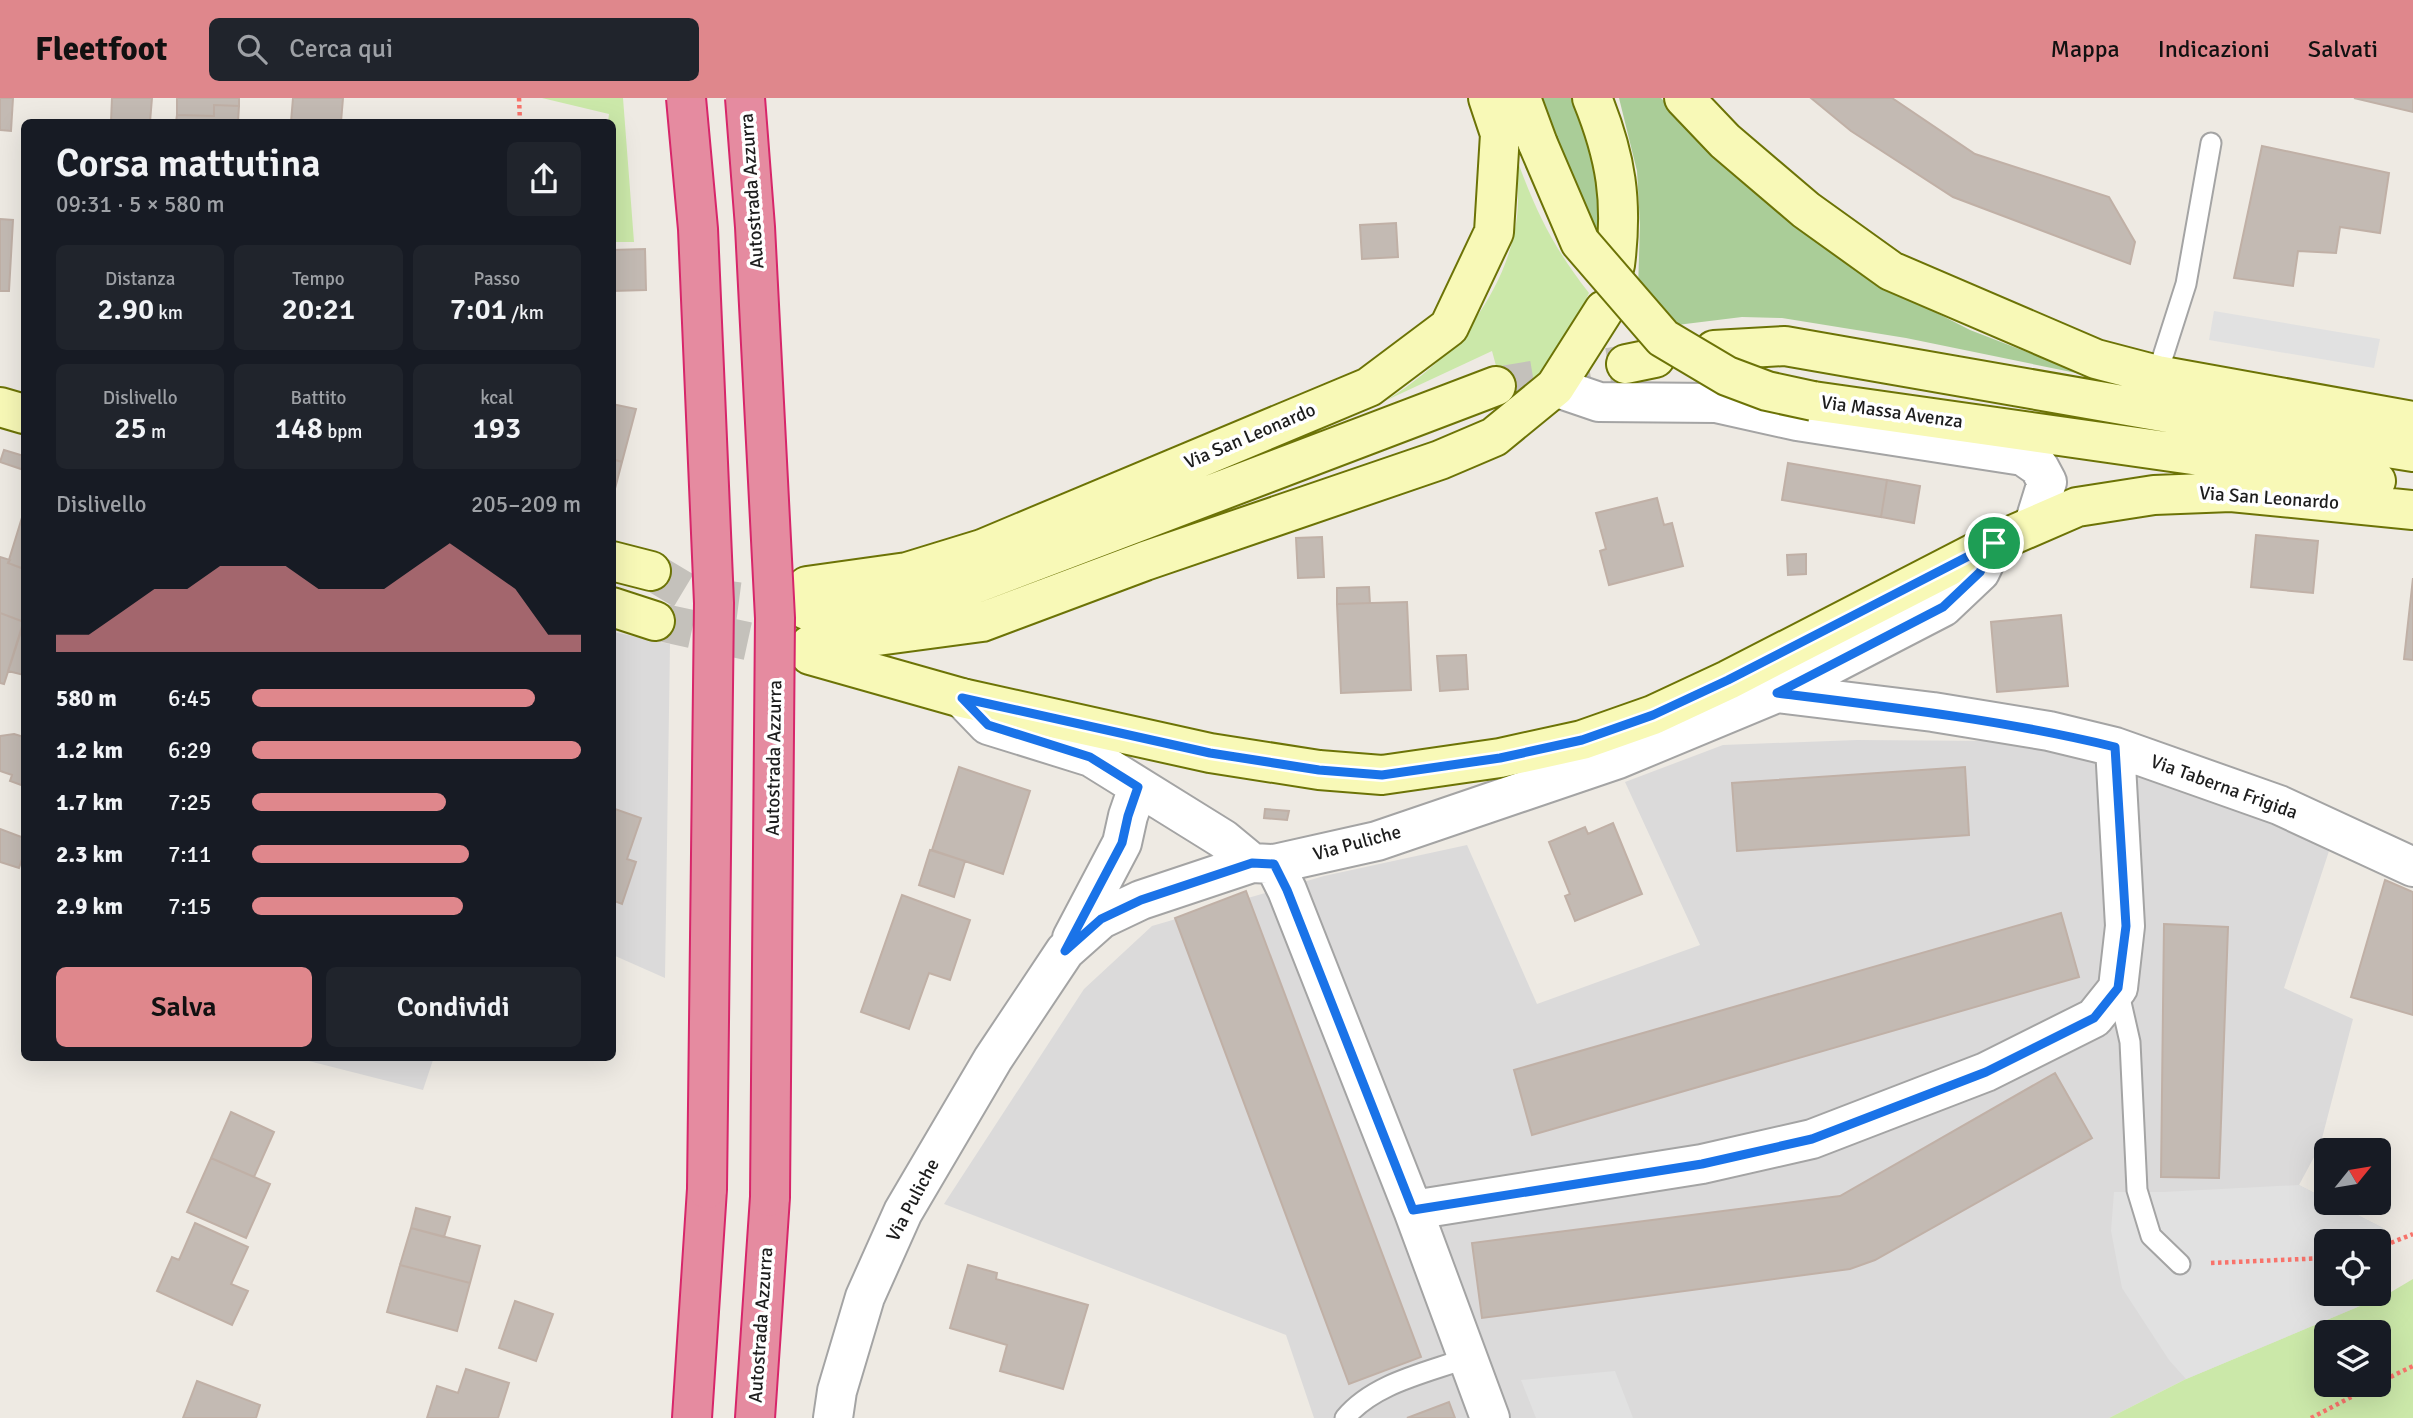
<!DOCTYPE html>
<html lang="it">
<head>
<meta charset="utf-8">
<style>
  body { margin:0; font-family:Signika,sans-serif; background:#20242c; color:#f1f3f6; height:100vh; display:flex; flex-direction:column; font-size:26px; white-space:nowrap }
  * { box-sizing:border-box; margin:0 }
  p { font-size:23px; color:#9ea1a6 }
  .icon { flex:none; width:38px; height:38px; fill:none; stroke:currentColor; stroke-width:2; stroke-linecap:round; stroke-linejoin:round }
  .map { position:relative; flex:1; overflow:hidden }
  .sheet { position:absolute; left:21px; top:21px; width:595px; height:942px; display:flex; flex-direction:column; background:#171b24; border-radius:10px; box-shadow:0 7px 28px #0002 }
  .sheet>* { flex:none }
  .needle { width:46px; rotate:60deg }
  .tools { position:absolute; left:2314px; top:1040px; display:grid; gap:14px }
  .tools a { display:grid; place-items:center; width:77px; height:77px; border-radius:10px; background:#171b24; box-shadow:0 7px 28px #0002; font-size:35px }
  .pin { position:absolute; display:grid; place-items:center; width:60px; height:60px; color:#fff; margin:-30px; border:4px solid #fff; border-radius:50%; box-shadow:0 2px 7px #0007 }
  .round { display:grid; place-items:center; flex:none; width:74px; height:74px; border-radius:10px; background:#20242c }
  .overview { display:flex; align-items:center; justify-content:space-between; height:119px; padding:0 35px }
  h1 { font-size:38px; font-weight:600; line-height:52px }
  .stats { display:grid; grid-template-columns:repeat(3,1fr); gap:10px; height:119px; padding:7px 35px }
  .stats div { display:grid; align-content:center; border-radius:10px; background:#20242c; text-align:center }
  .stats b { font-size:30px; font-weight:600 }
  .stats small { font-size:19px; font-weight:400 }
  .stats p { font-size:19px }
  .chart { height:196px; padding:14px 35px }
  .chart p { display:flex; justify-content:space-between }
  .chart svg { width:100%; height:126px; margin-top:7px; fill:#df878c; opacity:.7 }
  .cta { display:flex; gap:14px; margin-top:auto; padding:14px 35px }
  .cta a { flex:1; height:80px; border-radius:10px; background:#df878c; color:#111; font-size:28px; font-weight:600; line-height:80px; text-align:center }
  .cta a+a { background:#20242c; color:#f1f3f6 }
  ul { padding:0 35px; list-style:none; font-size:23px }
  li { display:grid; grid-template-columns:112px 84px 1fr; align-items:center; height:52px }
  li i { height:18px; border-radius:9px; background:#df878c }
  header { display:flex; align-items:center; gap:42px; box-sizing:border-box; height:98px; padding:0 35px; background:#df878c; color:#111 }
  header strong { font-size:33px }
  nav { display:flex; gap:38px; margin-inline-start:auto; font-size:24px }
  .search { width:490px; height:63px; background:#20242c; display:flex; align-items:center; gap:18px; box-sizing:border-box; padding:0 24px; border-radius:10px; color:#9ea1a6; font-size:26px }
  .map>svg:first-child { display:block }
  .residential { fill:#dbdada; fill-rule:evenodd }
  .grass { fill:#cbe8a9; fill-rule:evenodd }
  .forest { fill:#aacd98 }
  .parking { fill:#e1e1e1; fill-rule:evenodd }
  .building { fill:#c3bab3; stroke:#c0b0a6; stroke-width:2 }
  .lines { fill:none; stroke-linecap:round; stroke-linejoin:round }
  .secondary-tunnel { stroke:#c4c1bb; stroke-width:38; stroke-dasharray:38 19; stroke-linecap:butt }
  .service-casing { stroke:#a4a4a4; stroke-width:23 }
  .minor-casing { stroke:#a4a4a4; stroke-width:42 }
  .secondary-casing { stroke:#6c7306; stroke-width:42 }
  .motorway-casing { stroke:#d7266a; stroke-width:42 }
  .path { stroke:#f8736b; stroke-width:4.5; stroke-dasharray:3.5 3.5; stroke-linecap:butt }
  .service { stroke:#fff; stroke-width:19 }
  .minor { stroke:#fff; stroke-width:38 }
  .secondary { stroke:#f8f9b7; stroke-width:38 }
  .motorway { stroke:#e58ba0; stroke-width:38 }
  .secondary-bridge-casing { stroke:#6c7306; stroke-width:42; stroke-linecap:butt }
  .motorway-bridge-casing { stroke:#d7266a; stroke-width:42; stroke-linecap:butt }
  .secondary-bridge { stroke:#f8f9b7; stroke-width:38 }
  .motorway-bridge { stroke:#e58ba0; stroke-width:38 }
  .route-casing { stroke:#fff; stroke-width:14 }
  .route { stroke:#1a73e8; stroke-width:9 }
  .labels { text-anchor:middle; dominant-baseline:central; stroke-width:7; stroke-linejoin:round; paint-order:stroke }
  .street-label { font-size:19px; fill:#1d1d1d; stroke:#fff }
</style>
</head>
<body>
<header>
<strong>Fleetfoot</strong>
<div class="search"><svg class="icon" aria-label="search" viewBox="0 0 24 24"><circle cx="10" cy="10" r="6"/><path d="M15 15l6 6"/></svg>Cerca qui</div>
<nav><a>Mappa</a><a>Indicazioni</a><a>Salvati</a></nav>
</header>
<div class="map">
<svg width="2413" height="1320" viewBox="0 0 2413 1320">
  <rect width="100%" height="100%" fill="#eeeae3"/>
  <path class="residential" d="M613 534 670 546 665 880 613 857Z
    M1857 642 1998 643 2102 663 2252 714 2329 753 2284 890 2353 921 2320 1048 2299 1087 2326 1101V1104H2332L2383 1130 2386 1197 2186 1281 2109 1320H1314L1286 1237 944 1106 1084 891 1152 828 1324 778 1467 747 1537 906 1700 847 1625 684 1723 647ZM2326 1143H2378V1195H2326Z
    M293 959H434L423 992Z"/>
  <path class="grass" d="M542 0H623L634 144H613L612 24H608L609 16Z
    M1516 59C1536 114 1553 149 1589 195L1568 240 1524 294 1507 308 1492 253 1387 302C1399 294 1411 286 1422 277 1473 237 1517 169 1518 103 1518 88 1516 74 1516 59Z
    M2413 1181V1320H2109L2186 1281 2386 1197ZM2326 1234H2378V1286H2326Z"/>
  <path class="forest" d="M1538 0H1578L1601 104 1602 144 1581 116Z
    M1619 0H1661L1714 57 1788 123 1892 192 1970 232 2068 270 2120 284 1906 240 1782 220 1742 219 1677 227 1638 191 1640 127 1637 73Z"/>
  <path class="parking" d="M2214 213 2380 241 2374 270 2209 242Z
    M2299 1087 2326 1101V1104H2332L2383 1130 2386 1197 2186 1281 2169 1262 2122 1190 2111 1133 2114 1094H2163ZM2326 1143H2378V1195H2326Z
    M1615 1273 1633 1320H1536L1521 1282Z"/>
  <path class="building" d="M0 0H13L11 33 0 32Z
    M112 0H152L150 24H111Z
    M177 0H239V8L214 7V18L177 17Z
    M293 0H343L341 24H291Z
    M1811 0H1892L1975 56 2109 99 2135 144 2130 166 1953 99 1851 33Z
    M2354 0H2413V14Z
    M214 7 239 8 238 24H176L177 17 214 18Z
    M2262 48 2389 75 2380 135 2340 129 2336 155 2298 153 2293 188 2234 180Z
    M0 121 13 122 9 193H0Z
    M1396 125 1398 159 1362 161 1360 127Z
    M645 151 646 192 612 193V152Z
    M612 306 636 311 622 364 612 361Z
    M4 352 24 358V372L0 364Z
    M612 361 622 364 612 402Z
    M1788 365 1887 382 1881 419 1782 402Z
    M1887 382 1920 388 1914 425 1881 419Z
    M1657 400 1664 427 1672 425 1683 468 1609 487 1600 453 1606 451 1596 415Z
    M24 413V471L8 465Z
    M2256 437 2318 443 2313 495 2251 489Z
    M1322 439 1324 479 1298 480 1296 440Z
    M1806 456V476L1788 477 1787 457Z
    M0 459 10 462 8 465 24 471V524L0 515Z
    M2413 480V562L2404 561Z
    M1369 489 1370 506H1337V490Z
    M1407 504 1411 592 1341 595 1337 506Z
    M0 515 24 524 4 586 0 585Z
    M2061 517 2068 588 1997 594 1991 524Z
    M24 522V577L8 573Z
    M1466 557 1468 591 1440 593 1437 558Z
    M14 636 24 639V688L10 683 12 677 0 673V638Z
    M959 669 1030 693 1003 776 932 752Z
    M1965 669 1969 737 1737 753 1732 685Z
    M612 710 641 720 627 761 636 764 622 806 612 802Z
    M1265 711 1289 713 1287 722 1264 720Z
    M1613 725 1642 796 1575 823 1565 798 1570 796 1549 744 1585 729 1588 736Z
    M0 731 24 740V755L19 770 0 764Z
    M930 752 965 763 954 799 919 787Z
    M2385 782 2413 794V917L2351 899Z
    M1246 793 1421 1259 1349 1286 1175 820Z
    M902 797 970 822 950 882 929 875 909 931 861 914Z
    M2061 815 2079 879 1532 1037 1514 972Z
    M2164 826 2228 829 2219 1080 2161 1079Z
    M2055 975 2092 1040 1875 1162 1850 1171 1482 1220 1472 1145 1840 1098Z
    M231 1014 274 1034 254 1079 211 1060Z
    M211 1060 270 1086 246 1140 187 1114Z
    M416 1110 450 1119 444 1139 411 1130Z
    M195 1125 248 1149 231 1186 248 1193 232 1227 157 1193 172 1159 179 1162Z
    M411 1130 480 1148 470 1185 400 1167Z
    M400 1167 470 1185 457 1233 387 1214Z
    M968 1167 997 1175 996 1181 1088 1207 1063 1291 1000 1273 1007 1247 950 1230Z
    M515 1203 553 1216 536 1263 499 1250Z
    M466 1271 509 1285 498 1320H427L437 1288 458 1295Z
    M197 1283 260 1307 256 1320H183Z
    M1449 1304 1455 1320H1407Z"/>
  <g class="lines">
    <path class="secondary-tunnel" d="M1496 288 1626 266
      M651 473 691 497 806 512
      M655 523 807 556"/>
    <g class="service-casing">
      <path id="service" d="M2157 277 2186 186 2211 45
        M2118 891 2130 944 2137 1092 2151 1138 2180 1166
        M1345 1320C1374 1285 1426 1275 1467 1260"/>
    </g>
    <g class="minor-casing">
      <path id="minor" d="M1555 289 1599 304 1716 305 1797 323 2023 358 2039 369 2047 384 2034 426
        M1777 595 1933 614 2049 633 2115 649 2279 707 2413 769
        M962 600 988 627 1091 659 1223 741 1252 765
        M1274 766 1287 792 1413 1112 1702 1066 1812 1041 1986 974 2094 920 2118 890 2125 828 2115 649
        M1072 840 1122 745 1128 718 1138 689
        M1413 1112 1490 1320
        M833 1320 837 1293 865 1199 903 1114 993 961 1065 853 1101 821 1141 802 1252 765 1274 766 1377 743 1618 661 1777 595 1943 509 1980 474 1994 445"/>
    </g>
    <g class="secondary-casing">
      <path id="secondary" d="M1521 0 1538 46
        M1592 0C1616 59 1623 103 1615 167
        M1684 0 1725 43 1806 112 1891 173 2096 261 2157 277 2413 323
        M1714 252 1785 248 2174 316 2413 354
        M1626 266 1655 260
        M1813 303 2376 383
        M0 309 24 316
        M612 463 651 473
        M807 488 907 474 982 451 1369 289 1449 229 1494 134 1500 36 1488 0
        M612 509 655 523
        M806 512 823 514 920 507 1496 288
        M810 547 982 524 1145 463 1440 362 1494 339 1555 289 1604 212
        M810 557 962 600 1210 655 1319 672 1382 677 1500 660 1582 642 1653 617 1728 582 1994 445 2077 409 2154 397 2231 394 2413 412"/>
    </g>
    <g class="motorway-casing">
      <path id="motorway" d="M692 1320 707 1091
        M755 1320 770 1099"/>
    </g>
    <path class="path" d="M519 0 520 24
      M2378 1150 2413 1136
      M2211 1165 2326 1160
      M2378 1285 2413 1268
      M2311 1320 2376 1286"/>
    <use href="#service" class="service"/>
    <use href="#minor" class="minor"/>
    <use href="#secondary" class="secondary"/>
    <use href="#motorway" class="motorway"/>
    <g class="secondary-bridge-casing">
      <path id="secondary-bridge" d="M1538 46 1580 144 1663 240 1727 278 1767 293 1813 303"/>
    </g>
    <g class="motorway-bridge-casing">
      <path id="motorway-bridge" d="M686 0 698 131 714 505 707 1091
        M745 0 755 129 775 520 770 1099"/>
    </g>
    <use href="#secondary-bridge" class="secondary-bridge"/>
    <use href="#motorway-bridge" class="motorway-bridge"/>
  </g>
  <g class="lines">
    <g class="route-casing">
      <path id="route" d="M1994 445 1980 474 1943 509 1777 595C1891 609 2004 622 2115 649L2126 828 2118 890 2094 920 1986 974 1812 1041 1702 1066 1413 1112 1287 792 1274 766 1252 765 1141 802 1101 821 1065 853 1122 745 1128 718 1138 689 1090 659 988 627 962 600 1210 655 1319 672 1382 677 1500 660 1582 642 1653 617 1728 582Z"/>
    </g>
    <use href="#route" class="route"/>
  </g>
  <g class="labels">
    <g class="street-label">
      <text transform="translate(752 93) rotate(-94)">Autostrada Azzurra</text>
      <text transform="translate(1892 314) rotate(8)">Via Massa Avenza</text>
      <text transform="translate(1250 338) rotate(-23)">Via San Leonardo</text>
      <text transform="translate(2269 400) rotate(4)">Via San Leonardo</text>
      <text transform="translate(774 660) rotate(-89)">Autostrada Azzurra</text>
      <text transform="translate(2224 689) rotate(20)">Via Taberna Frigida</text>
      <text transform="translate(1357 745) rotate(-15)">Via Puliche</text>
      <text transform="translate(913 1102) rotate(-62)">Via Puliche</text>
      <text transform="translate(761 1227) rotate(-86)">Autostrada Azzurra</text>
    </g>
  </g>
</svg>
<div class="tools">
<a><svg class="needle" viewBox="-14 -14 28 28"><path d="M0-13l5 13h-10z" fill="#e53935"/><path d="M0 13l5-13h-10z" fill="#9ea1a6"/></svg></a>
<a><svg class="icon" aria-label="locate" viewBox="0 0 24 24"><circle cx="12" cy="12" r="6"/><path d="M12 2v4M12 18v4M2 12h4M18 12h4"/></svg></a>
<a><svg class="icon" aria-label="layers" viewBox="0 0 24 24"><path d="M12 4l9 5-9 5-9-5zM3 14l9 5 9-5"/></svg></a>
</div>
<div class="pin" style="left:1994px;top:445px;background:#1e9e55"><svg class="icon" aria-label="arrive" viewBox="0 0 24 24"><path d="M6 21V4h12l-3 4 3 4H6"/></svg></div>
<section class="sheet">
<div class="overview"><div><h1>Corsa mattutina</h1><p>09:31 · 5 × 580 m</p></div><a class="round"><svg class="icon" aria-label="share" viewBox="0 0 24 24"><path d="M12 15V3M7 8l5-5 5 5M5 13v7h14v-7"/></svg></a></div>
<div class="stats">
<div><p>Distanza</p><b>2.90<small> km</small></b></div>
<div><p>Tempo</p><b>20:21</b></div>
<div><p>Passo</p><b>7:01<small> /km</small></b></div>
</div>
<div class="stats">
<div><p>Dislivello</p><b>25<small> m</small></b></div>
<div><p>Battito</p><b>148<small> bpm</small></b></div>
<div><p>kcal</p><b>193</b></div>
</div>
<div class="chart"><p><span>Dislivello</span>205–209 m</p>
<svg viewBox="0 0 160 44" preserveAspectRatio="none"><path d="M0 44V38L10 38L20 30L30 22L40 22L50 14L60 14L70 14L80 22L90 22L100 22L110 14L120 6L130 14L140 22L150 38L160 38V44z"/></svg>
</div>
<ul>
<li><b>580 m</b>6:45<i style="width:86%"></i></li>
<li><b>1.2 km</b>6:29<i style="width:100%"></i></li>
<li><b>1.7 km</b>7:25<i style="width:59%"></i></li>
<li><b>2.3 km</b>7:11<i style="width:66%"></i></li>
<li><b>2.9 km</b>7:15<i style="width:64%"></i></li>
</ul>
<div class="cta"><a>Salva</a><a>Condividi</a></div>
</section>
</div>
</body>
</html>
